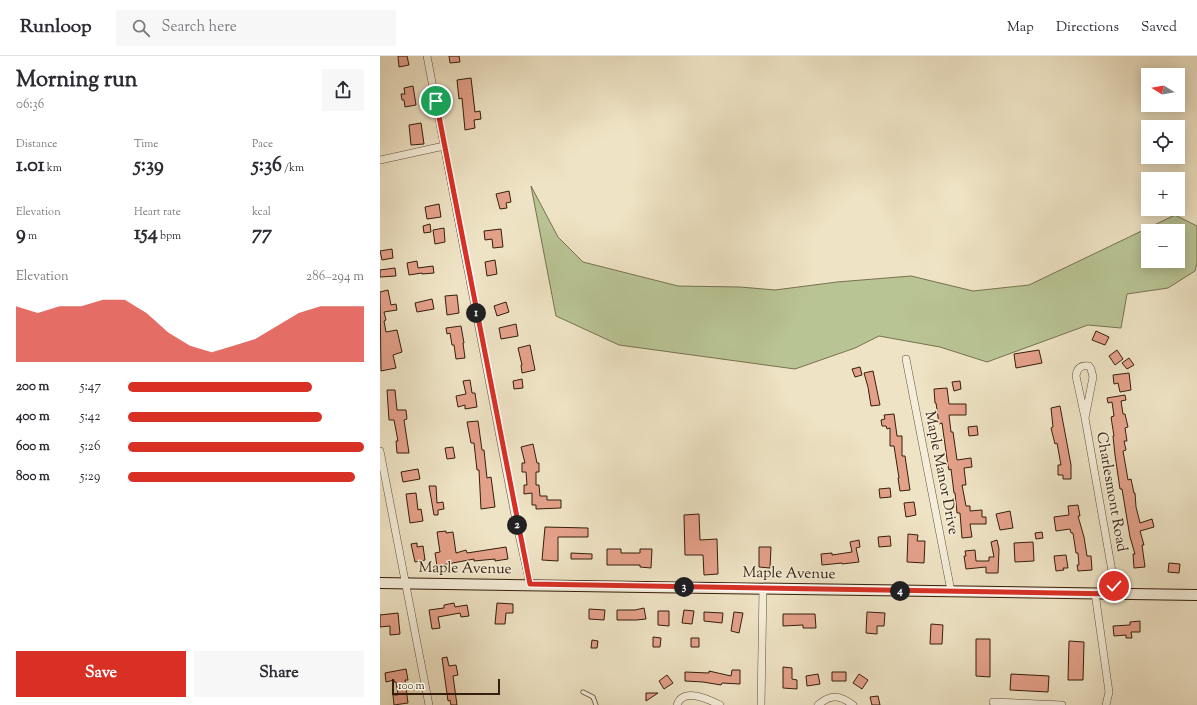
<!DOCTYPE html>
<html lang="en">
<head>
<meta charset="utf-8">
<style>
  body { margin:0; font-family:"Sorts Mill Goudy",serif; background:#f7f7f7; color:#2b2b33; height:100vh; display:flex; flex-direction:column; font-size:15px; white-space:nowrap }
  * { box-sizing:border-box; margin:0 }
  p { font-size:13px; color:#7c7c81 }
  .icon { flex:none; width:22px; height:22px; fill:none; stroke:currentColor; stroke-width:2; stroke-linecap:round; stroke-linejoin:round }
  .map { position:relative; flex:1; overflow:hidden }
  .sheet { display:flex; flex-direction:column; background:#fff; width:380px }
  .sheet>* { flex:none }
  .needle { width:26px; rotate:281deg }
  .tools { position:absolute; left:761px; top:12px; display:grid; gap:8px }
  .tools a { display:grid; place-items:center; width:44px; height:44px; border-radius:0px; background:#fff; box-shadow:0 2px 10px #0003; font-size:20px }
  .scale { position:absolute; left:12px; bottom:10px; width:108px; box-sizing:border-box; padding-left:4px; border:2px solid #351e0b; border-top:0; font-size:11px; line-height:14px; white-space:nowrap; color:#351e0b; -webkit-text-stroke:3px #f4edd9; paint-order:stroke }
  .pin { position:absolute; display:grid; place-items:center; width:34px; height:34px; color:#fff; margin:-17px; border:2px solid #fff; border-radius:50%; box-shadow:0 1px 4px #0007 }
  .km { position:absolute; width:20px; height:20px; margin:-10px; border-radius:50%; background:#222; color:#fff; font-size:11px; line-height:20px; text-align:center }
  .round { display:grid; place-items:center; flex:none; width:42px; height:42px; border-radius:0px; background:#f7f7f7 }
  .headline { display:flex; align-items:center; justify-content:space-between; height:68px; padding:0 16px }
  h1 { font-size:22px; font-weight:700; line-height:30px }
  .metrics { display:grid; grid-template-columns:repeat(3,1fr); gap:6px; height:68px; padding:4px 16px }
  .metrics div { display:grid; align-content:center }
  .metrics b { font-size:20px; font-weight:700 }
  .metrics small { font-size:11px; font-weight:400 }
  .metrics p { font-size:11px }
  .chart { height:112px; padding:8px 16px }
  .chart p { display:flex; justify-content:space-between }
  .chart svg { width:100%; height:72px; margin-top:4px; fill:#d93025; opacity:.7 }
  .action { display:flex; gap:8px; margin-top:auto; padding:8px 16px }
  .action a { flex:1; height:46px; border-radius:0px; background:#d93025; color:#fff; font-size:16px; font-weight:700; line-height:46px; text-align:center }
  .action a+a { background:#f7f7f7; color:#2b2b33 }
  ul { padding:0 16px; list-style:none; font-size:13px }
  li { display:grid; grid-template-columns:64px 48px 1fr; align-items:center; height:30px }
  li i { height:10px; border-radius:5px; background:#d93025 }
  header { display:flex; align-items:center; gap:24px; box-sizing:border-box; height:56px; padding:0 20px; background:#fff; border-bottom:1px solid #e1e1e2 }
  header strong { font-size:19px }
  nav { display:flex; gap:22px; margin-inline-start:auto; font-size:14px }
  .search { width:280px; height:36px; background:#f7f7f7; display:flex; align-items:center; gap:10px; box-sizing:border-box; padding:0 14px; border-radius:0px; color:#7c7c81; font-size:15px }
  main { display:flex; flex:1; min-height:0 }
  .map>svg:first-child { display:block }
  .green { fill:#b9c494; stroke:#777150; fill-rule:evenodd }
  .building { fill:#e4a18a; stroke:#351e0b }
  .lines { fill:none; stroke-linecap:round; stroke-linejoin:round }
  .lane-casing { stroke:#634f39; stroke-width:5 }
  .street-casing { stroke:#634f39; stroke-width:8 }
  .secondary-casing { stroke:#351e0b; stroke-width:12 }
  .lane { stroke:#f4edd9; stroke-width:3.5 }
  .street { stroke:#f4edd9; stroke-width:7 }
  .secondary { stroke:#f4edd9; stroke-width:10 }
  .route-casing { stroke:#fff; stroke-width:8 }
  .route { stroke:#d93025; stroke-width:5 }
  .labels { text-anchor:middle; dominant-baseline:central; stroke-width:3; stroke-linejoin:round; paint-order:stroke }
  .street-label { font-size:15px; fill:#351e0b; stroke:#f4edd9 }
</style>
</head>
<body>
<header>
<strong>Runloop</strong>
<div class="search"><svg class="icon" aria-label="search" viewBox="0 0 24 24"><circle cx="10" cy="10" r="6"/><path d="M15 15l6 6"/></svg>Search here</div>
<nav><a>Map</a><a>Directions</a><a>Saved</a></nav>
</header>
<main>
<section class="sheet">
<div class="headline"><div><h1>Morning run</h1><p>06:36</p></div><a class="round"><svg class="icon" aria-label="share" viewBox="0 0 24 24"><path d="M12 15V3M7 8l5-5 5 5M5 13v7h14v-7"/></svg></a></div>
<div class="metrics">
<div><p>Distance</p><b>1.01<small> km</small></b></div>
<div><p>Time</p><b>5:39</b></div>
<div><p>Pace</p><b>5:36<small> /km</small></b></div>
</div>
<div class="metrics">
<div><p>Elevation</p><b>9<small> m</small></b></div>
<div><p>Heart rate</p><b>154<small> bpm</small></b></div>
<div><p>kcal</p><b>77</b></div>
</div>
<div class="chart"><p><span>Elevation</span>286–294 m</p>
<svg viewBox="0 0 160 44" preserveAspectRatio="none"><path d="M0 44V10L10 14L20 10L30 10L40 6L50 6L60 14L70 26L80 34L90 38L100 34L110 30L120 22L130 14L140 10L150 10L160 10V44z"/></svg>
</div>
<ul>
<li><b>200 m</b>5:47<i style="width:78%"></i></li>
<li><b>400 m</b>5:42<i style="width:82%"></i></li>
<li><b>600 m</b>5:26<i style="width:100%"></i></li>
<li><b>800 m</b>5:29<i style="width:96%"></i></li>
</ul>
<div class="action"><a>Save</a><a>Share</a></div>
</section>
<div class="map">
<svg width="817" height="649" viewBox="0 0 817 649">
  <rect width="100%" height="100%" fill="#eee3c4"/>
  <filter id="stains"><feTurbulence type="fractalNoise" baseFrequency=".005" numOctaves="4"/><feColorMatrix values="0 0 0 0 .2 0 0 0 0 .09 0 0 0 0 .02 0 0 0 .5 -.17"/></filter>
  <radialGradient id="worn" r=".72"><stop offset=".6" stop-color="#630" stop-opacity="0"/><stop offset="1" stop-color="#630" stop-opacity=".3"/></radialGradient>
  <path class="green" d="M151 130 178 181 203 206 298 230 360 231 395 234 457 226 531 220 593 235 649 229 795 159 817 170V207L815 215 788 232 747 238 741 272 708 269 607 306 560 291 499 280 475 292 415 313 239 289 176 260ZM768 175H798V205H768Z"/>
  <path class="building" d="M18 0H27L29 9 19 11Z
    M69 0H79L80 6 70 7Z
    M91 22 95 56 100 55 101 63 94 64 95 72 85 74 82 42 79 43 77 24Z
    M33 30 36 49 25 51 24 44H22L21 38H25L24 32Z
    M41 67 44 88 31 89 29 69Z
    M129 135 131 146 126 147 127 152 120 153 116 138Z
    M59 148 61 161 47 163 45 151Z
    M50 168 51 176 44 177 43 170Z
    M64 172 65 186 55 188 53 174Z
    M121 173 123 191 113 192 112 183 105 184 104 175Z
    M12 193 13 202 2 204 0 195Z
    M115 204 117 218 107 220 105 206Z
    M37 205 38 212 53 210 54 217 42 218V217L29 219 27 207Z
    M15 212 16 220 0 221V214Z
    M8 234 11 249 16 248 17 254 4 256 6 264 4 265 6 276 17 274 22 296 13 299 16 312 1 315 0 236Z
    M77 239 79 257 67 259 65 240Z
    M52 243 54 253 37 256 35 247Z
    M126 246 129 256 117 260 114 250Z
    M136 268 138 280 121 283 119 272Z
    M81 270 84 287H83L85 302 76 303 74 289H72L70 277 67 278 66 272Z
    M716 275 729 281 725 289 712 284Z
    M150 289 155 314 142 317 141 309H142L138 292Z
    M659 294 662 307 636 312 634 298Z
    M737 294 743 303 735 309 729 300Z
    M749 302 754 309 747 313 742 307Z
    M480 311 482 319 475 321 472 313Z
    M493 315 500 349 491 350 488 331 484 317Z
    M749 317 751 334 740 336 738 327 734 328 733 319Z
    M142 323 143 332 134 333 133 325Z
    M90 324 92 337H95L97 351 85 353V349L78 351 76 340 86 338 83 325Z
    M580 325 581 333 574 335 572 326Z
    M567 332 569 348H586V359H569L571 376H573L577 404 591 402 592 411 584 412 586 429H582L586 450H590V455L602 454V461H606V468H590L592 481 582 482 580 457H577L575 437H574L571 413 569 414 568 410 562 367 559 368 556 347H555L554 333Z
    M7 334H15L17 354H26L27 363 24 364 29 397H17L16 385H18L14 364H9Z
    M745 339 746 344 741 345 743 358H745L748 371 745 372 747 385H744L746 394 743 395 747 418 748 424 751 423 754 437H755L756 451 760 467 772 463 774 471 760 475 764 489H762L765 511 754 512 753 498H755L750 481 742 433H740L735 399 733 380H734L731 361 734 360 732 346 728 347 727 342Z
    M680 350 691 409V423H683V419H678V409H681L677 387 675 388 671 372 673 371 671 352Z
    M514 358 517 380H522V400H525L530 434 520 435 518 422H519L514 390H510V372L507 373 506 370H502L501 364 505 363 504 359Z
    M98 365 102 394H104L107 422 111 421 115 451 101 453 99 414H97L94 387H91L87 366Z
    M597 370 598 379 589 380 588 371Z
    M153 388 157 407H159V416H156V429H159L160 440H167V444H181V452L156 453V449H152V437L144 438V429H147L146 416H142V407H145L141 391Z
    M73 391 75 402 67 403 65 392Z
    M38 413 40 423 23 426 21 416Z
    M49 430H56L57 447 63 446 64 453 58 454V459H54Z
    M510 432 511 441 500 442 499 433Z
    M36 437 38 454 41 453 43 465 30 467 26 438Z
    M534 446 536 459 526 461 524 447Z
    M698 449 700 460H698L704 481 707 500H711L712 514 698 515 697 509H699L698 497H696L693 477H691L690 473 676 475 674 461 689 459 688 450Z
    M630 455 633 472 620 474 616 458Z
    M319 458 320 484 337 483 338 518 324 519 323 499H305L304 459Z
    M165 471 208 472V481H178V505L162 504Z
    M66 475V477L73 476 76 497 86 494 87 497 126 491 128 503 115 505V503L94 505V503L57 510 55 497 60 496 57 476Z
    M662 476 663 482 656 483 655 477Z
    M528 478 538 479 537 485H545L544 507 527 506Z
    M510 480 511 490 499 491 498 481Z
    M479 484 480 491 476 492 479 506 462 508V507L442 509 441 498 452 497V499L472 496 470 486Z
    M617 484 619 493 618 517H606V511L586 513 584 500H586L585 495 595 494 596 505H609V501H614L611 486Z
    M653 486 654 505 635 506 634 487Z
    M37 487V491L43 490 45 504 35 506 31 488Z
    M379 491H391L390 512 379 511Z
    M227 493H241V497H260V493H272L271 512 260 511V509H227Z
    M191 497 212 498V503H191Z
    M686 499 688 512H683L684 514 676 515 674 500Z
    M789 507 800 508 799 517 788 516Z
    M74 547 75 551 87 549 89 560 81 561 80 557 58 561 60 572 52 573 49 554 64 552V549Z
    M117 547 133 548V557H126L125 568H115Z
    M264 552 266 563 256 564H237V554H255Z
    M209 553 225 554 224 564 209 563Z
    M304 554 314 555 312 568 302 567Z
    M278 555H289V570L278 569Z
    M324 556 343 557 342 567 324 565Z
    M354 556 363 557 359 577 351 575Z
    M487 556 505 557 504 570H497V578L486 577Z
    M18 557 20 578 10 579V570L0 571V559Z
    M403 558H435L436 572H423V569L403 570Z
    M760 565V576H751L752 582H746V579L734 580 733 570 750 569V566Z
    M551 568 563 569 562 588H550Z
    M273 581 281 582 280 591H273Z
    M311 582H319V591H311Z
    M596 583H610V621L596 620Z
    M212 584 218 585 217 592H211Z
    M689 585 704 586 703 624H688Z
    M67 601 69 610 76 609 78 619 73 620 77 649H71L70 644 68 645 62 602Z
    M403 611 412 612V623L417 624V633L403 632Z
    M26 613 28 624H25L28 647 14 649 13 639H18L16 626H14V624L6 626 5 617Z
    M352 614H360V628L342 627 341 629 323 626 305 625V616L329 617V615L351 620Z
    M452 616H466V625H452Z
    M438 618 440 628 427 630 426 620Z
    M479 618 488 624 482 633 473 627Z
    M631 618 669 620 668 636 630 634Z
    M287 619 293 627 284 633 279 625Z
    M266 637H278L266 645Z
    M498 640 500 649H492L490 641Z"/>
  <g class="lines">
    <g class="lane-casing">
      <path id="lane" d="M203 636 213 641 216 649"/>
    </g>
    <g class="street-casing">
      <path id="street" d="M47 0 137 470 150 528
        M0 104 64 90
        M526 303 571 535
        M705 362 696 320C697 312 701 309 709 310L711 313 713 321 705 362 736 538
        M0 395 49 649
        M715 537 729 636 726 649
        M613 646 682 649
        M297 649C303 631 328 643 340 649
        M381 649 383 532
        M438 649C451 638 460 639 473 649"/>
    </g>
    <g class="secondary-casing">
      <path id="secondary" d="M0 527 817 539"/>
    </g>
    <use href="#lane" class="lane"/>
    <use href="#street" class="street"/>
    <use href="#secondary" class="secondary"/>
  </g>
  <g class="lines">
    <g class="route-casing">
      <path id="route" d="M56 45 150 528 736 538 734 530"/>
    </g>
    <use href="#route" class="route"/>
  </g>
  <g class="labels">
    <g class="street-label">
      <text transform="translate(561 417) rotate(79)">Maple Manor Drive</text>
      <text transform="translate(731 436) rotate(80)">Charlesmont Road</text>
      <text transform="translate(85 513) rotate(1)">Maple Avenue</text>
      <text transform="translate(409 518) rotate(1)">Maple Avenue</text>
    </g>
  </g>
  <rect width="100%" height="100%" filter="url(#stains)"/>
  <rect width="100%" height="100%" fill="url(#worn)"/>
</svg>
<div class="tools">
<a><svg class="needle" viewBox="-14 -14 28 28"><path d="M0-13l5 13h-10z" fill="#e53935"/><path d="M0 13l5-13h-10z" fill="#7c7c81"/></svg></a>
<a><svg class="icon" aria-label="locate" viewBox="0 0 24 24"><circle cx="12" cy="12" r="6"/><path d="M12 2v4M12 18v4M2 12h4M18 12h4"/></svg></a>
<a>+</a>
<a>−</a>
</div>
<div class="scale">100 m</div>
<div class="pin" style="left:56px;top:45px;background:#1e9e55"><svg class="icon" aria-label="arrive" viewBox="0 0 24 24"><path d="M6 21V4h12l-3 4 3 4H6"/></svg></div>
<div class="pin" style="left:734px;top:530px;background:#d93025"><svg class="icon" aria-label="check" viewBox="0 0 24 24"><path d="M5 12l5 5 9-10"/></svg></div>
<b class="km" style="left:96px;top:257px">1</b>
<b class="km" style="left:137px;top:469px">2</b>
<b class="km" style="left:304px;top:531px">3</b>
<b class="km" style="left:520px;top:535px">4</b>
</div>
</main>
</body>
</html>
